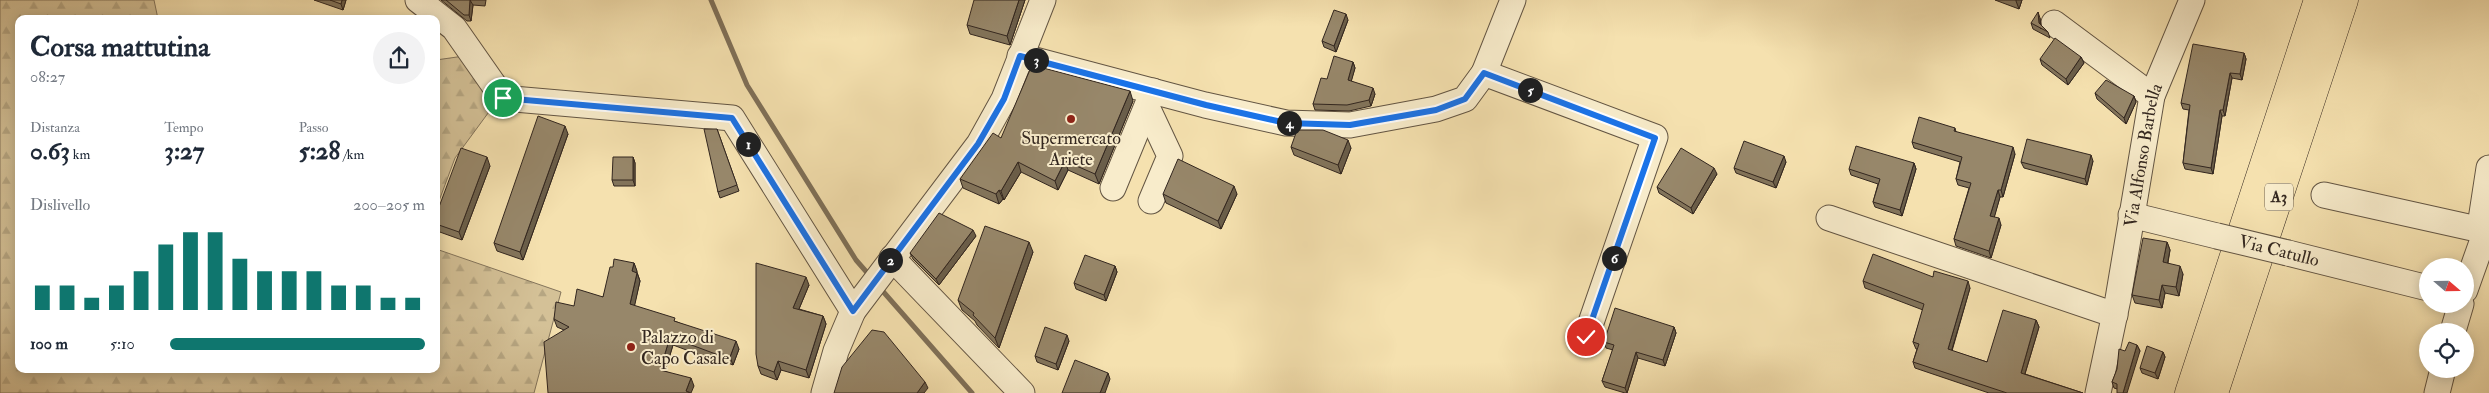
<!DOCTYPE html>
<html lang="it">
<head>
<meta charset="utf-8">
<style>
  body { margin:0; font-family:"IM FELL Double Pica",serif; background:#f2f2f3; color:#1f2937; height:100vh; display:flex; flex-direction:column; font-size:19px; white-space:nowrap }
  * { box-sizing:border-box; margin:0 }
  p { font-size:16px; color:#747a83 }
  .icon { flex:none; width:28px; height:28px; fill:none; stroke:currentColor; stroke-width:2; stroke-linecap:round; stroke-linejoin:round }
  .map { position:relative; flex:1; overflow:hidden }
  .panel { position:absolute; left:15px; top:15px; width:425px; height:358px; display:flex; flex-direction:column; background:#fff; border-radius:10px; box-shadow:0 2px 12px #0003 }
  .panel>* { flex:none }
  .needle { width:32px; rotate:110deg }
  .tools { position:absolute; left:2419px; top:258px; display:grid; gap:10px }
  .tools a { display:grid; place-items:center; width:55px; height:55px; border-radius:50%; background:#fff; box-shadow:0 2px 12px #0003; font-size:25px }
  .pin { position:absolute; display:grid; place-items:center; width:42px; height:42px; color:#fff; margin:-21px; border:2px solid #fff; border-radius:50%; box-shadow:0 1px 5px #0007 }
  .km { position:absolute; width:25px; height:25px; margin:-12px; border-radius:50%; background:#222; color:#fff; font-size:14px; line-height:25px; text-align:center }
  .round { display:grid; place-items:center; flex:none; width:52px; height:52px; border-radius:26px; background:#f2f2f3 }
  .overview { display:flex; align-items:center; justify-content:space-between; height:85px; padding:0 15px }
  h1 { font-size:28px; font-weight:700; line-height:38px }
  .metrics { display:grid; grid-template-columns:repeat(3,1fr); gap:8px; height:85px; padding:5px 15px }
  .metrics div { display:grid; align-content:center }
  .metrics b { font-size:25px; font-weight:700 }
  .metrics small { font-size:14px; font-weight:400 }
  .metrics p { font-size:14px }
  .chart { height:140px; padding:10px 15px }
  .chart p { display:flex; justify-content:space-between }
  .chart svg { width:100%; height:90px; margin-top:5px; stroke:#0f766e; stroke-width:6 }
  ul { padding:0 15px; list-style:none; font-size:16px }
  li { display:grid; grid-template-columns:80px 60px 1fr; align-items:center; height:38px }
  li i { height:12px; border-radius:6px; background:#0f766e }
  .map>svg:first-child { display:block }
  .forest { fill:url(#forest-firs); stroke:#83745b }
  .lines { fill:none; stroke-linecap:round; stroke-linejoin:round }
  .stream { stroke:#7f7058; stroke-width:5 }
  .minor-casing { stroke:#635543; stroke-width:27 }
  .highway-casing { stroke:#32261f; stroke-width:29 }
  .minor { stroke:#f8eccb; stroke-width:25 }
  .highway { stroke:#f5e1af; stroke-width:28 }
  .minor-bridge-casing { stroke:#635543; stroke-width:27; stroke-linecap:butt }
  .minor-bridge { stroke:#f8eccb; stroke-width:25 }
  .wall { fill:#82745b; stroke:#32261f }
  .shaded-wall { fill:#6a5e4a; stroke:#32261f }
  .building { fill:#97876a; stroke:#32261f }
  .route-casing { stroke:#fff; stroke-width:10 }
  .route { stroke:#1a73e8; stroke-width:6 }
  .poi-dot { fill:#8f2418; stroke:#f8eccb; stroke-width:2 }
  .labels { text-anchor:middle; dominant-baseline:central; stroke-width:4; stroke-linejoin:round; paint-order:stroke }
  .shield { fill:#f8eccb; stroke:#6d6153; stroke-width:1 }
  .shield-label { font-size:16px; font-weight:bold; fill:#32261f }
  .poi-label { font-size:18px; fill:#32261f; stroke:#f8eccb }
  .street-label { font-size:18px; fill:#32261f; stroke:#f8eccb }
</style>
</head>
<body>
<div class="map">
<svg width="2489" height="393" viewBox="0 0 2489 393">
  <defs>
    <pattern id="forest-firs" width="22" height="20" patternUnits="userSpaceOnUse" patternTransform="scale(1.25)"><rect width="22" height="20" fill="#d4c197"/><path d="M5 1l3.5 6h-7zM16 11l3.5 6h-7z" fill="#b6a682"/></pattern>
  </defs>
  <rect width="100%" height="100%" fill="#f5e1af"/>
  <filter id="stains"><feTurbulence type="fractalNoise" baseFrequency=".004" numOctaves="4"/><feColorMatrix values="0 0 0 0 .2 0 0 0 0 .09 0 0 0 0 .02 0 0 0 .5 -.17"/></filter>
  <radialGradient id="worn" r=".72"><stop offset=".6" stop-color="#630" stop-opacity="0"/><stop offset="1" stop-color="#630" stop-opacity=".3"/></radialGradient>
  <path class="forest" d="M0 0H154L158 19H19V369H436V243L439 250 561 292 534 393H0Z
    M464 56 494 105 455 158 436 209V60Z"/>
  <g class="lines">
    <path class="stream" d="M711 0 747 85 856 260 870 276
      M880 288 972 393"/>
    <g class="minor-casing">
      <g id="minor">
        <path d="M418 0 454 28 503 98 732 118 853 311"/>
        <path d="M2054 23 2152 96"/>
        <path d="M1020 56 1205 105 1286 123 1350 125 1436 109 1465 99 1484 73 1513 0"/>
        <path d="M1484 73 1655 137 1586 337"/>
        <path d="M1147 107 1170 156 1151 201"/>
        <path d="M1113 188 1153 91"/>
        <path d="M2324 195 2486 231"/>
        <path d="M2131 215 2217 236"/>
        <path d="M1829 218 2115 315"/>
        <path d="M2486 231 2481 220 2489 168"/>
        <path d="M2288 253 2428 288"/>
        <path d="M892 258 1022 393"/>
        <path d="M2465 290 2486 231H2489"/>
        <path d="M2453 331 2461 304"/>
        <path d="M824 393 836 351 853 311 979 144 1004 99 1043 0"/>
        <path id="s1" d="M2098 393 2118 299 2152 96 2192 0"/>
        <path d="M2437 393 2443 369"/>
      </g>
    </g>
    <g class="highway-casing">
      <path id="highway" d="M2189 393 2318 0
        M2214 393 2344 0"/>
    </g>
    <use href="#minor" class="minor"/>
    <use href="#highway" class="highway"/>
    <g class="minor-bridge-casing">
      <path id="minor-bridge" d="M2217 236 2288 253"/>
    </g>
    <use href="#minor-bridge" class="minor-bridge"/>
  </g>
  <path class="wall" d="M314 0H346L343 10Z
    M441 0H486L485 6 473 5 471 21H467Z
    M1025 0 1010 45 970 34 967 25Z
    M1995 0H2022L2019 9Z
    M2040 18 2041 25 2048 32 2050 38 2033 29 2031 23Z
    M1348 20 1336 52 1324 47 1322 41Z
    M2244 53 2246 59 2242 80 2232 78 2225 116H2222L2213 174 2185 169 2183 163 2189 110 2183 109 2181 103Z
    M2081 57 2084 63 2068 85 2042 65 2040 59Z
    M1353 62 1355 68 1351 81 1375 94 1371 106 1349 111 1315 110 1313 104 1327 79Z
    M2095 93 2134 96 2136 102 2126 124 2097 99Z
    M1133 101 1099 184 1068 170 1058 190 1021 172 1004 200 1003 199 999 204 963 188 960 179 1001 138Z
    M1955 128 1956 132 2015 154 2003 197H2000L1994 217 2001 225 1991 258 1956 246 1954 239 1969 188 1958 185 1956 179 1960 162 1914 148 1912 142Z
    M717 129 739 191 720 198 718 192Z
    M568 134 523 260 497 251 494 243Z
    M1291 147 1351 148 1341 174 1294 155Z
    M633 157 635 163V186H614L612 180Z
    M2093 161 2087 185 2024 168 2021 162Z
    M1786 162 1776 188 1736 173 1734 168Z
    M1914 163 1916 169 1902 216 1875 207 1873 202 1878 184 1851 175 1849 169Z
    M490 166 462 240 437 231 436 215Z
    M1717 174 1693 214 1659 193 1657 187Z
    M1163 194H1237L1221 229 1166 203Z
    M976 236 939 285 913 259 910 253Z
    M2167 242 2170 250 2168 263 2183 274 2179 296 2165 293 2162 308 2135 303 2132 295Z
    M1033 252 999 348 977 325 975 321 962 310 958 300Z
    M634 263 640 281 634 306 677 322 739 349 733 365 723 361 724 364 673 345 665 371 694 386 557 327 554 319 574 306 603 297 613 267Z
    M1115 266 1117 272 1106 301 1076 289 1074 283Z
    M1933 277 1970 288 1952 351 1987 362 2036 320 2039 327 2025 374 2083 393H1989L1915 368 1913 362 1917 349H1916L1913 342 1923 310 1865 288 1863 281Z
    M809 285 799 309 823 316 826 324 809 378 781 370 777 380 761 374 758 366Z
    M1674 327 1676 333 1665 366 1638 358 1627 393H1625L1605 387 1602 381 1613 350 1606 348 1604 342Z
    M1069 341 1058 370 1037 362 1035 356Z
    M2137 345 2140 351 2117 389 2114 388 2112 382 2125 351Z
    M2163 352 2165 357 2158 379 2142 373 2140 368Z"/>
  <path class="shaded-wall" d="M342 0H346L343 10 341 4Z
    M470 0 473 5 471 21 469 15Z
    M1019 0H1025L1010 45 1007 36Z
    M2016 0H2022L2019 9 2016 1Z
    M2038 12 2040 18 2041 29 2039 23Z
    M1346 14 1348 20 1336 52 1334 46Z
    M2244 53 2246 59 2242 80 2240 74Z
    M2081 57 2084 63 2068 85 2066 79Z
    M1353 62 1355 68 1350 86 1348 80Z
    M2230 73 2232 78 2225 116 2223 110Z
    M1373 88 1375 94 1371 106 1369 100Z
    M1130 91 1133 101 1099 184 1095 174Z
    M2134 96 2136 102 2126 124 2124 118Z
    M2220 110 2222 116 2213 174 2211 168Z
    M565 126 568 134 523 260 520 252Z
    M1348 140 1351 148 1341 174 1338 165Z
    M2013 147 2015 154 2003 197 2001 190Z
    M2091 155 2093 161 2087 185 2085 179Z
    M1784 156 1786 162 1776 188 1773 182Z
    M487 157 490 166 462 240 459 232Z
    M633 157 635 163V186L633 180Z
    M1065 161 1068 170 1058 190 1055 181Z
    M1018 162 1021 172 1004 200 1001 191Z
    M1914 163 1916 169 1902 216 1900 210Z
    M1714 168 1717 174 1693 214 1691 208Z
    M1234 186 1237 194 1221 229 1218 221Z
    M999 190 1003 199 999 204 996 194Z
    M1998 190 2000 197 1993 222 1990 216Z
    M1999 218 2001 225 1991 258 1989 251Z
    M973 230 976 236 939 285 936 279Z
    M1029 242 1033 252 999 348 995 338Z
    M2167 242 2170 250 2166 271 2163 262Z
    M634 263 637 271 635 280 632 271Z
    M1115 266 1117 272 1106 301 1104 295Z
    M2180 266 2183 274 2179 296 2176 287Z
    M637 273 640 281 633 313 630 304Z
    M806 277 809 285 796 316 793 308Z
    M1968 281 1970 288 1950 356 1948 349Z
    M2162 285 2165 293 2162 308 2159 300Z
    M823 316 826 324 809 378 806 370Z
    M2036 320 2039 327 2023 380 2021 373Z
    M1674 327 1676 333 1665 366 1663 360Z
    M1067 335 1069 341 1058 370 1056 364Z
    M670 337 673 345 663 378 660 370Z
    M736 341 739 349 733 365 730 357Z
    M2137 345 2140 351 2127 393H2123Z
    M1636 352 1638 358 1627 393 1625 388Z
    M2163 352 2165 357 2158 379 2155 373Z
    M778 361 781 370 777 380 774 372Z
    M1108 373 1110 379 1105 393H1100Z
    M691 378 694 386 691 393 686 391Z
    M925 382 928 388 924 393H917Z"/>
  <path class="building" d="M330 0H342L341 4Z
    M446 0H470L469 15H464Z
    M974 0H1019L1007 36 967 25Z
    M1334 10 1346 14 1334 46 1322 41Z
    M2038 12 2039 23 2048 32 2031 23Z
    M2055 38 2081 57 2066 79 2040 59Z
    M2193 44 2244 53 2240 74 2230 73 2223 110H2220L2211 168 2183 163 2190 105 2181 103Z
    M1334 56 1353 62 1348 80 1373 88 1369 100 1347 105 1313 104 1321 78 1327 79Z
    M1032 65 1130 91 1095 174 1065 161 1055 181 1018 162 1001 191 999 190 996 194 960 179 993 133 1001 138Z
    M2106 80 2134 96 2124 118 2095 93Z
    M538 116 565 126 520 252 494 243Z
    M1919 117 1955 128 1954 131 2013 147 2001 190H1998L1990 216 1999 218 1989 251 1954 239 1971 183 1956 179 1962 157 1912 142Z
    M704 129H717L737 185 718 192Z
    M1297 130H1323L1348 140 1338 165 1291 147Z
    M2027 139 2091 155 2085 179 2021 162Z
    M1744 141 1784 156 1773 182 1734 168Z
    M1856 146 1914 163 1900 210 1873 202 1880 179 1849 169Z
    M461 148 487 157 459 232 436 224V215Z
    M1681 148 1714 168 1691 208 1657 187Z
    M613 157H633V180H612Z
    M1178 159 1234 186 1218 221 1163 194Z
    M939 213 973 230 936 279 910 253Z
    M985 226 1029 242 995 338 973 315 974 313 958 300Z
    M2143 238 2167 242 2163 262 2180 266 2176 287 2162 285 2159 300 2132 295Z
    M1873 254 1933 277 1934 271 1968 281 1948 349 1987 362 2003 310 2036 320 2021 373 2083 393H2007L1913 362 1919 344 1913 342 1924 304 1863 281Z
    M1085 255 1115 266 1104 295 1074 283Z
    M614 259 634 263 632 271 637 273 630 304 675 318 674 321 736 341 730 357 718 352 721 356 670 337 660 370 691 378 686 391 690 393H548L544 342 569 327 554 319 556 302 574 306 577 289 603 297 610 267H613Z
    M756 263 806 277 793 308 823 316 806 370 778 361 774 372 758 366 756 354Z
    M1615 308 1674 327 1663 360 1636 352 1625 388 1602 381 1614 345 1604 342Z
    M1045 327 1067 335 1056 364 1035 356Z
    M872 330 884 332 925 382 917 393H834L842 367Z
    M2129 342 2137 345 2123 393H2117V384L2112 382 2117 369 2119 349 2125 351Z
    M2147 346 2163 352 2155 373 2140 368Z
    M1075 360 1108 373 1100 393H1062Z"/>
  <g class="lines">
    <g class="route-casing">
      <path id="route" d="M503 98 732 118 853 311 978 144 1004 99 1020 56 1206 105 1286 123 1350 125 1436 110 1465 99 1484 73 1655 138 1586 337"/>
    </g>
    <use href="#route" class="route"/>
  </g>
  <g class="poi-dot">
    <circle cx="1071" cy="119" r="5"/>
    <circle cx="631" cy="347" r="5"/>
  </g>
  <g class="labels">
    <rect class="shield" x="2265" y="183.5" width="28" height="27" rx="4"/>
    <g class="shield-label">
      <text x="2279" y="197">A3</text>
    </g>
    <g class="poi-label">
      <text x="1071" y="138">Supermercato<tspan x="1071" dy="21">Ariete</tspan></text>
      <text x="641" y="337" text-anchor="start">Palazzo di<tspan x="641" dy="21">Capo Casale</tspan></text>
    </g>
    <g class="street-label">
      <text stroke="none"><textPath href="#s1" startOffset="242">Via Alfonso Barbella</textPath></text>
      <text transform="translate(2279 251) rotate(14)">Via Catullo</text>
    </g>
  </g>
  <rect width="100%" height="100%" filter="url(#stains)"/>
  <rect width="100%" height="100%" fill="url(#worn)"/>
</svg>
<div class="tools">
<a><svg class="needle" viewBox="-14 -14 28 28"><path d="M0-13l5 13h-10z" fill="#e53935"/><path d="M0 13l5-13h-10z" fill="#747a83"/></svg></a>
<a><svg class="icon" aria-label="locate" viewBox="0 0 24 24"><circle cx="12" cy="12" r="6"/><path d="M12 2v4M12 18v4M2 12h4M18 12h4"/></svg></a>
</div>
<div class="pin" style="left:503px;top:98px;background:#1e9e55"><svg class="icon" aria-label="arrive" viewBox="0 0 24 24"><path d="M6 21V4h12l-3 4 3 4H6"/></svg></div>
<div class="pin" style="left:1586px;top:337px;background:#d93025"><svg class="icon" aria-label="check" viewBox="0 0 24 24"><path d="M5 12l5 5 9-10"/></svg></div>
<b class="km" style="left:748px;top:144px">1</b>
<b class="km" style="left:890px;top:260px">2</b>
<b class="km" style="left:1036px;top:60px">3</b>
<b class="km" style="left:1289px;top:123px">4</b>
<b class="km" style="left:1530px;top:90px">5</b>
<b class="km" style="left:1614px;top:258px">6</b>
<section class="panel">
<div class="overview"><div><h1>Corsa mattutina</h1><p>08:27</p></div><a class="round"><svg class="icon" aria-label="share" viewBox="0 0 24 24"><path d="M12 15V3M7 8l5-5 5 5M5 13v7h14v-7"/></svg></a></div>
<div class="metrics">
<div><p>Distanza</p><b>0.63<small> km</small></b></div>
<div><p>Tempo</p><b>3:27</b></div>
<div><p>Passo</p><b>5:28<small> /km</small></b></div>
</div>
<div class="chart"><p><span>Dislivello</span>200–205 m</p>
<svg viewBox="0 0 160 44" preserveAspectRatio="none"><path d="M5 44V32M15 44V32M25 44V38M35 44V32M45 44V25M55 44V12M65 44V6M75 44V6M85 44V19M95 44V25M105 44V25M115 44V25M125 44V32M135 44V32M145 44V38M155 44V38"/></svg>
</div>
<ul>
<li><b>100 m</b>5:10<i style="width:100%"></i></li>
</ul>
</section>
</div>
</body>
</html>
